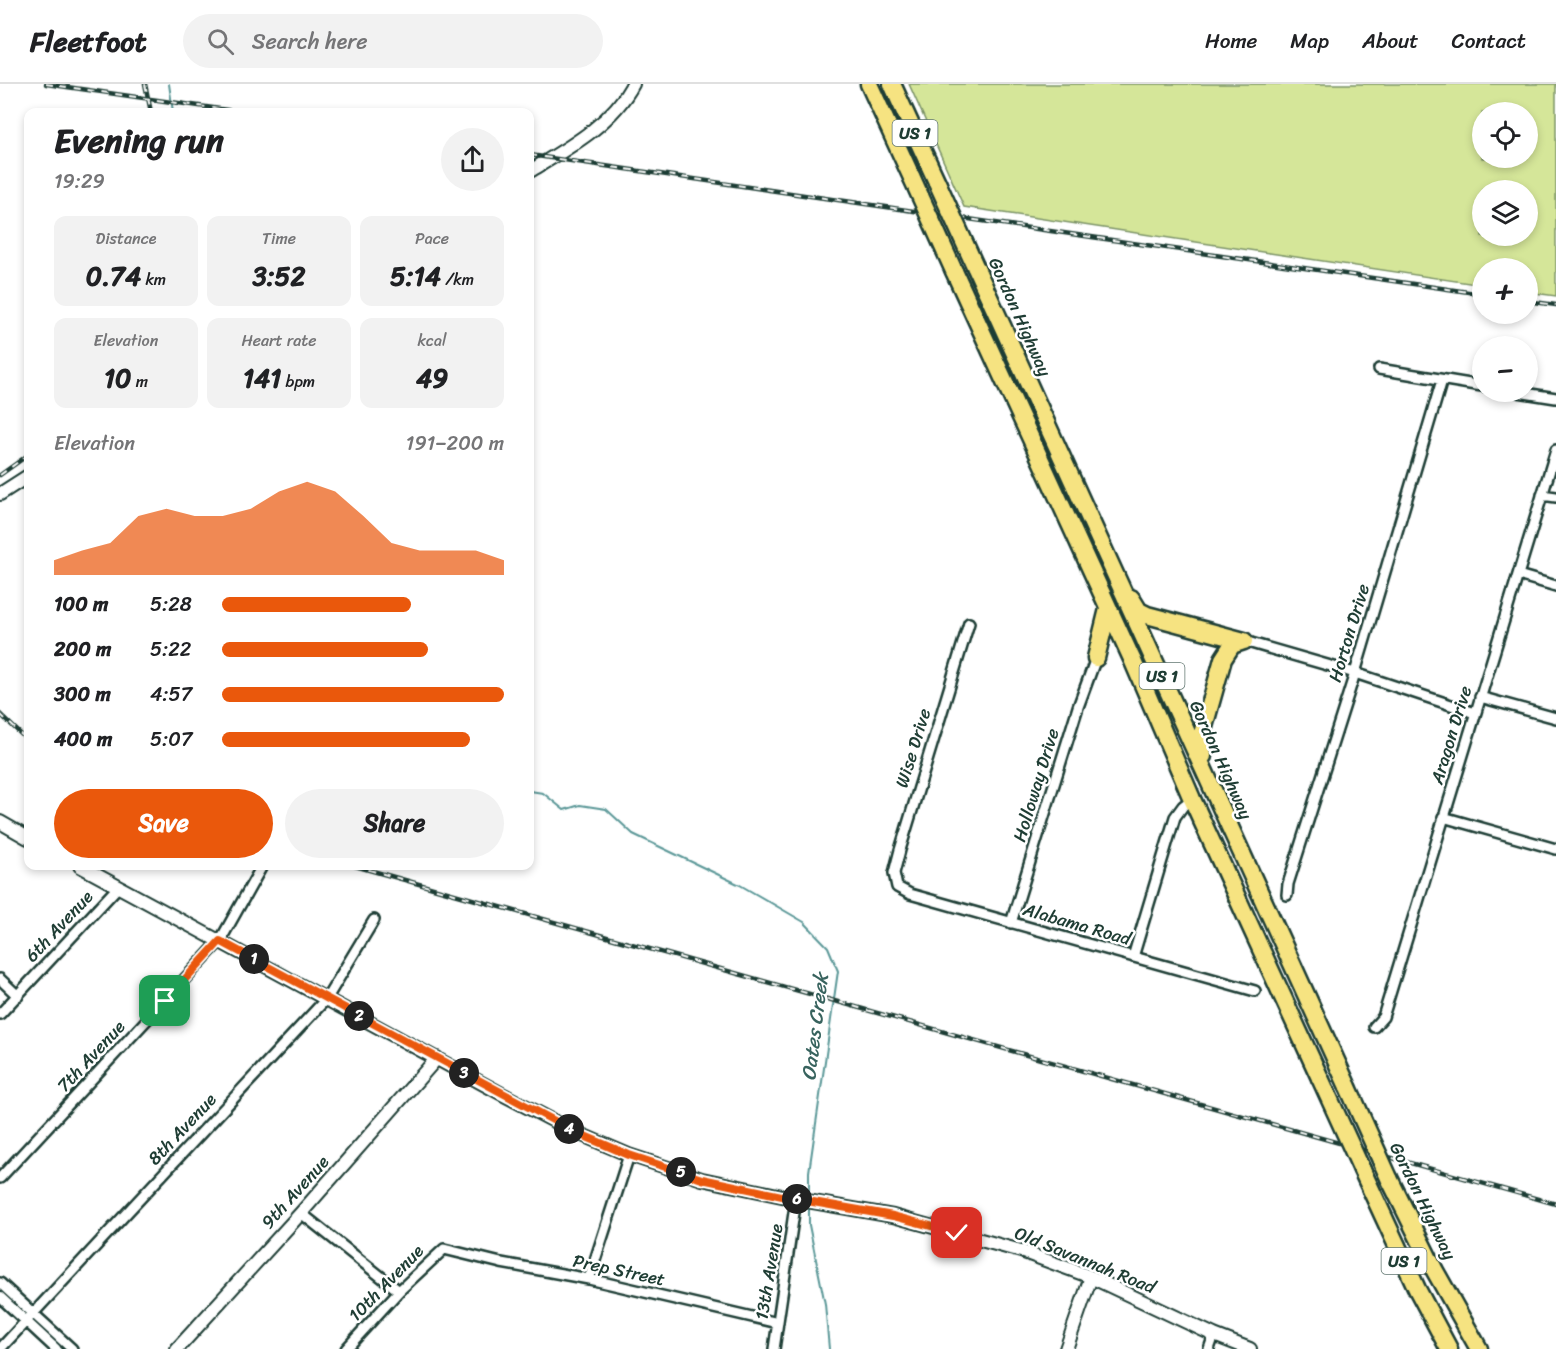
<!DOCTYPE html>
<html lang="en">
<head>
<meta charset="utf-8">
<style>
  body { margin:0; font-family:Sriracha,sans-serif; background:#f2f2f2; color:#202124; height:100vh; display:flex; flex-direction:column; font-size:22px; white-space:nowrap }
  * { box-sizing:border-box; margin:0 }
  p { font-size:20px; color:#757577 }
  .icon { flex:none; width:33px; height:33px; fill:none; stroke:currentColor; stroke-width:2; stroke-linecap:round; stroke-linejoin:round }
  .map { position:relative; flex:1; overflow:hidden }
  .drawer { position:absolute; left:24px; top:24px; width:510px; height:762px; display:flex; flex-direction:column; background:#fff; border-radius:12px; box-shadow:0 3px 9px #0003 }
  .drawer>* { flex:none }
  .buttons { position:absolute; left:1472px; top:18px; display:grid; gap:12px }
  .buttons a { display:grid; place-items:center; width:66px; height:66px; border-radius:50%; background:#fff; box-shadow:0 3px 9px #0003; font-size:30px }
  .pin { position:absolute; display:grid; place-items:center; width:51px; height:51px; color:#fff; margin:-26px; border-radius:12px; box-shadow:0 3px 9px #0006 }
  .km { position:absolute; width:30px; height:30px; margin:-15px; border-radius:50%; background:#222; color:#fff; font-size:16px; line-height:30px; text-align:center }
  .round { display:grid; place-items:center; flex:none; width:63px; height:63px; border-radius:32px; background:#f2f2f2 }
  .overview { display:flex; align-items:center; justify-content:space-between; height:102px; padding:0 30px }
  h1 { font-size:33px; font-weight:700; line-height:45px }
  .stats { display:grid; grid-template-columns:repeat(3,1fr); gap:9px; height:102px; padding:6px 30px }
  .stats div { display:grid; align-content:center; border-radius:12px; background:#f2f2f2; text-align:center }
  .stats b { font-size:26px; font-weight:700 }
  .stats small { font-size:16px; font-weight:400 }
  .stats p { font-size:16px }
  .chart { height:168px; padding:12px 30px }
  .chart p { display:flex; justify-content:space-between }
  .chart svg { width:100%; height:108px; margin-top:6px; fill:#ea580c; opacity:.7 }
  .cta { display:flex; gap:12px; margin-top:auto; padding:12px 30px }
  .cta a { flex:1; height:69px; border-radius:36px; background:#ea580c; color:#fff; font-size:24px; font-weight:700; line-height:69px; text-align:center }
  .cta a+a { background:#f2f2f2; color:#202124 }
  ul { padding:0 30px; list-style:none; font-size:20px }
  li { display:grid; grid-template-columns:96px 72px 1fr; align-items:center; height:45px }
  li i { height:15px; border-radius:8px; background:#ea580c }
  header { display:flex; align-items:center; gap:36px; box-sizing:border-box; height:84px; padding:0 30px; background:#fff; border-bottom:2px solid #e0e0e0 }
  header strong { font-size:28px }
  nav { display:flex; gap:33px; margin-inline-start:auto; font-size:21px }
  .search { width:420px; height:54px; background:#f2f2f2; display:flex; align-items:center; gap:15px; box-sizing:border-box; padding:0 21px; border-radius:33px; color:#757577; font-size:22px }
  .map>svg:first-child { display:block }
  .green { fill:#d5e699; stroke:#7a9266; stroke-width:1.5; fill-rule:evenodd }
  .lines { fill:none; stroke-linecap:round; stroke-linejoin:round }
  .stream { stroke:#5b9898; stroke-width:2 }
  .minor-casing { stroke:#1f3d34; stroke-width:14 }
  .tertiary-casing { stroke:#1f3d34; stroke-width:16 }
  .trunk-casing { stroke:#1f3d34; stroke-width:21 }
  .minor { stroke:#fff; stroke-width:9 }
  .tertiary { stroke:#fff; stroke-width:12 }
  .trunk { stroke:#f6e381; stroke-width:16 }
  .rail-casing { stroke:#1f3d34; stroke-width:4.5 }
  .rail { stroke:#fff; stroke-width:2; stroke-dasharray:7; stroke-linecap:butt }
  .trunk-bridge-casing { stroke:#1f3d34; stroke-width:21; stroke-linecap:butt }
  .trunk-bridge { stroke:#f6e381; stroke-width:16 }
  .route-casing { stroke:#fff; stroke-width:12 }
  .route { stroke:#ea580c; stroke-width:8 }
  .labels { text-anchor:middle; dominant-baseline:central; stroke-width:5; stroke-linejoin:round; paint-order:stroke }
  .shield { fill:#fff; stroke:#627771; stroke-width:1.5 }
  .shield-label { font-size:16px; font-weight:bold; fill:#1f3d34 }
  .street-label { font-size:18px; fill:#1f3d34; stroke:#fff }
  .water-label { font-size:20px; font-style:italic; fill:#38635e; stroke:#fff }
</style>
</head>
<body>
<header>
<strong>Fleetfoot</strong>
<div class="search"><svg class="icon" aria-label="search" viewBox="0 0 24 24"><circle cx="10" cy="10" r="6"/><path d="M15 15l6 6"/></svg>Search here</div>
<nav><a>Home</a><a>Map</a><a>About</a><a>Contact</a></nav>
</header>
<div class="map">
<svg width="1556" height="1265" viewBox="0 0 1556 1265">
  <rect width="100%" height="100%" fill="#fff"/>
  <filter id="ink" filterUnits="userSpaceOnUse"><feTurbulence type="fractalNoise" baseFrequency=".0167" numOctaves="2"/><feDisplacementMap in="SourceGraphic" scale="12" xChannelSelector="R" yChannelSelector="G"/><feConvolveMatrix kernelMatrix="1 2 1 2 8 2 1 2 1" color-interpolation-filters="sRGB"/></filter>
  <g filter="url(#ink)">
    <path class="green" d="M909 0H1556V212L1527 208V184H1482V201L964 123ZM1482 28H1527V74H1482ZM1482 106H1527V152H1482Z"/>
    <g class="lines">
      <path class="stream" d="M169 0 173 28
        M530 707 543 709 564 726 580 721 606 725 633 750 740 801 804 838 828 863 838 887 809 1088V1114
        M809 1123V1141L825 1220 829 1265"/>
      <g class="minor-casing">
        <path id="minor" d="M1379 285 1482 302
          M1518 308 1556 314
          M1542 411 1556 413
          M1518 491 1556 502
          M969 539 900 766 894 789 897 803 910 810 1255 907
          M1244 557 1355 589 1475 629
          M1480 613 1556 634
          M1443 733 1556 765
          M1287 811 1288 800 1355 589 1442 296
          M1011 839 1078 623 1096 574
          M1133 873 1175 733 1183 722 1192 715
          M0 895 18 912
          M0 930 118 803
          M1374 943 1383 933 1556 366
          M0 1094 220 857 262 782
          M301 1129 399 1207
          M589 1195 629 1071
          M0 1199 72 1265
          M0 1213 56 1265
          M0 1265 327 914 374 836
          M346 1265 399 1207 444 1165 501 1179 589 1195 778 1239
          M774 1265 796 1115
          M1209 1265 1214 1251"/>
      </g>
      <g class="tertiary-casing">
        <path id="tertiary" d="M530 87C568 64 611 41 633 0
          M0 410 28 392
          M0 738 28 754
          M80 782 502 1010 575 1048 629 1071 702 1095 796 1115 893 1132 1021 1167 1091 1193 1214 1251 1250 1265
          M177 1265 301 1129 437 974
          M1066 1265 1091 1193"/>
      </g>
      <g class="trunk-casing">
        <path id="trunk" d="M869 0 912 94
          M892 0 937 98
          M975 182 1348 1003
          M954 187 1132 575 1192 715 1320 994
          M1131 514 1139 527 1147 531 1244 557
          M1096 574 1108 525
          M1203 672 1202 650 1223 575 1232 561 1244 557
          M1362 1086 1417 1205 1449 1265
          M1389 1094 1435 1187 1479 1265"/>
      </g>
      <use href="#minor" class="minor"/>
      <use href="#tertiary" class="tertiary"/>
      <use href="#trunk" class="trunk"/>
      <g class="rail-casing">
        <path id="rail" d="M46 0 241 28
          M145 0 151 28
          M530 71 1482 210
          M1527 217 1556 221
          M0 391 28 371
          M0 630 28 657
          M355 782 1556 1120"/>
      </g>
      <use href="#rail" class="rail"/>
      <g class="trunk-bridge-casing">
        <path id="trunk-bridge" d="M912 94 954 187
          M937 98 975 182
          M1320 994 1362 1086
          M1348 1003 1389 1094"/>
      </g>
      <use href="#trunk-bridge" class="trunk-bridge"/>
    </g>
  </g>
  <g class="lines" filter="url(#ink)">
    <g class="route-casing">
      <path id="route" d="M165 917 220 857 575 1048 629 1071 702 1095 796 1115 893 1132 957 1149"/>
    </g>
    <use href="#route" class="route"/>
  </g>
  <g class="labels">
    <g class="shield">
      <rect x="892.5" y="36" width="45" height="26" rx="4.5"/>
      <rect x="1139.5" y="579" width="45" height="26" rx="4.5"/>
      <rect x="1381.5" y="1164" width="45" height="26" rx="4.5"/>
    </g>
    <g class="shield-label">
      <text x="915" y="49">US 1</text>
      <text x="1162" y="592">US 1</text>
      <text x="1404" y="1177">US 1</text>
    </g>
    <g class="street-label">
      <text transform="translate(1020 233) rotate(66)">Gordon Highway</text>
      <text transform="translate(1349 549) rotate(-73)">Horton Drive</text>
      <text transform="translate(1451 651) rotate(-73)">Aragon Drive</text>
      <text transform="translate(913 664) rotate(-73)">Wise Drive</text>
      <text transform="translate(1221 676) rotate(66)">Gordon Highway</text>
      <text transform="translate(1036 701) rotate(-73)">Holloway Drive</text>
      <text transform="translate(1077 840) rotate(16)">Alabama Road</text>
      <text transform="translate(59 842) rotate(-47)">6th Avenue</text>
      <text transform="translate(91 972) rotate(-47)">7th Avenue</text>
      <text transform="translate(182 1045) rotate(-47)">8th Avenue</text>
      <text transform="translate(295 1108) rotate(-48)">9th Avenue</text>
      <text transform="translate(1423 1117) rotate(64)">Gordon Highway</text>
      <text transform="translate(1085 1176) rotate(22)">Old Savannah Road</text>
      <text transform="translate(619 1186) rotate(12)">Prep Street</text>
      <text transform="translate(769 1188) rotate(-81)">13th Avenue</text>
      <text transform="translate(386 1199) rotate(-46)">10th Avenue</text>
    </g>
    <g class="water-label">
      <text transform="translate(815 943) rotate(-83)">Oates Creek</text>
    </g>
  </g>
</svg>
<div class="buttons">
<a><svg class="icon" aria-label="locate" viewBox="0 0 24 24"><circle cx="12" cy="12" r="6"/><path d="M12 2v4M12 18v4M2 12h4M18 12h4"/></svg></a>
<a><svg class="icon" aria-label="layers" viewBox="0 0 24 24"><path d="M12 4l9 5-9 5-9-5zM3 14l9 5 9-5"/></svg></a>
<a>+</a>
<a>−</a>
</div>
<div class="pin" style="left:165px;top:917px;background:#1e9e55"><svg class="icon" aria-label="arrive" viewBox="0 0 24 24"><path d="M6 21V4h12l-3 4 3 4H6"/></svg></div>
<div class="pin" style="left:957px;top:1149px;background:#d93025"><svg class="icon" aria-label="check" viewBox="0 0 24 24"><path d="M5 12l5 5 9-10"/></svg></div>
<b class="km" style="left:254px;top:875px">1</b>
<b class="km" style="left:359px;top:932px">2</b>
<b class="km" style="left:464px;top:989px">3</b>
<b class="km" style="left:569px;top:1045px">4</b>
<b class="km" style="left:681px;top:1088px">5</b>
<b class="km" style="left:797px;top:1115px">6</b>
<section class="drawer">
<div class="overview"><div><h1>Evening run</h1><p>19:29</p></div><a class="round"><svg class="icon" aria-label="share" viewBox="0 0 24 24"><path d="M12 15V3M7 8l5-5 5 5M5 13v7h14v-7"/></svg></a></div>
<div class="stats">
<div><p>Distance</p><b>0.74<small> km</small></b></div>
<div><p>Time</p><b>3:52</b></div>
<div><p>Pace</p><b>5:14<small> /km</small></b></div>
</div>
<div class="stats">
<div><p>Elevation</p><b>10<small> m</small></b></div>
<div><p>Heart rate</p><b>141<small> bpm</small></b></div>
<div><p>kcal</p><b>49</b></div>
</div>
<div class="chart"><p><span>Elevation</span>191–200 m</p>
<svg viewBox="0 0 160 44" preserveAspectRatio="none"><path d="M0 44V38L10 34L20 31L30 20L40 17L50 20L60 20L70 17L80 10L90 6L100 10L110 20L120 31L130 34L140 34L150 34L160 38V44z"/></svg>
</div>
<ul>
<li><b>100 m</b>5:28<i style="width:67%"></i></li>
<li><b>200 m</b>5:22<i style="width:73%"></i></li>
<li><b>300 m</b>4:57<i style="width:100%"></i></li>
<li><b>400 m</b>5:07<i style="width:88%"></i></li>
</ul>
<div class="cta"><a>Save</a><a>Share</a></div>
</section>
</div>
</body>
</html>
